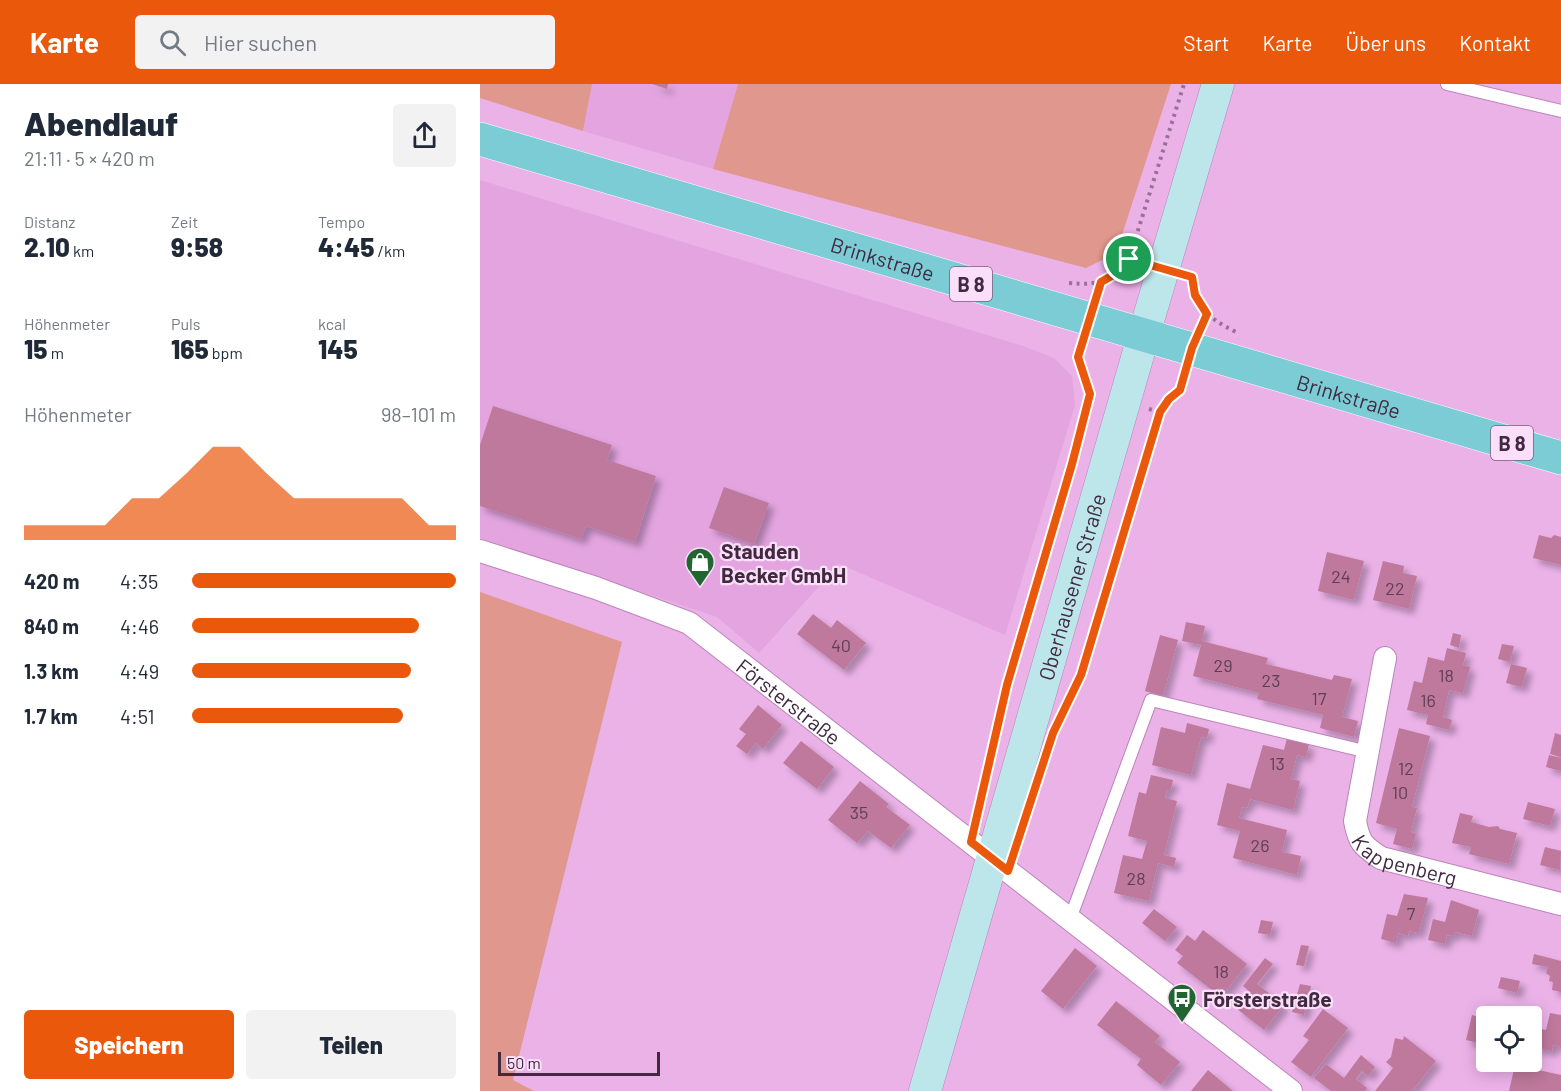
<!DOCTYPE html>
<html lang="de">
<head>
<meta charset="utf-8">
<style>
  body { margin:0; font-family:Barlow,sans-serif; background:#f2f2f3; color:#1f2937; height:100vh; display:flex; flex-direction:column; font-size:22px; white-space:nowrap }
  * { box-sizing:border-box; margin:0 }
  p { font-size:20px; color:#747a83 }
  .icon { flex:none; width:33px; height:33px; fill:none; stroke:currentColor; stroke-width:2; stroke-linecap:round; stroke-linejoin:round }
  .map { position:relative; flex:1; overflow:hidden }
  .sheet { display:flex; flex-direction:column; background:#fff; width:480px }
  .sheet>* { flex:none }
  .controls { position:absolute; left:996px; top:922px; display:grid; gap:12px }
  .controls a { display:grid; place-items:center; width:66px; height:66px; border-radius:6px; background:#fff; box-shadow:0 3px 15px #0003; font-size:30px }
  .scale { position:absolute; left:18px; bottom:15px; width:162px; box-sizing:border-box; padding-left:6px; border:3px solid #412a40; border-top:0; font-size:16px; line-height:21px; white-space:nowrap; color:#412a40; -webkit-text-stroke:4px #fbdef9; paint-order:stroke }
  .pin { position:absolute; display:grid; place-items:center; width:51px; height:51px; color:#fff; margin:-26px; border:3px solid #fff; border-radius:50%; box-shadow:0 2px 6px #0007 }
  .round { display:grid; place-items:center; flex:none; width:63px; height:63px; border-radius:6px; background:#f2f2f3 }
  .head { display:flex; align-items:center; justify-content:space-between; height:102px; padding:0 24px }
  h1 { font-size:33px; font-weight:800; line-height:45px }
  .stats { display:grid; grid-template-columns:repeat(3,1fr); gap:9px; height:102px; padding:6px 24px }
  .stats div { display:grid; align-content:center }
  .stats b { font-size:26px; font-weight:800 }
  .stats small { font-size:16px; font-weight:400 }
  .stats p { font-size:16px }
  .chart { height:168px; padding:12px 24px }
  .chart p { display:flex; justify-content:space-between }
  .chart svg { width:100%; height:108px; margin-top:6px; fill:#ea580c; opacity:.7 }
  .action { display:flex; gap:12px; margin-top:auto; padding:12px 24px }
  .action a { flex:1; height:69px; border-radius:6px; background:#ea580c; color:#fff; font-size:24px; font-weight:800; line-height:69px; text-align:center }
  .action a+a { background:#f2f2f3; color:#1f2937 }
  ul { padding:0 24px; list-style:none; font-size:20px }
  li { display:grid; grid-template-columns:96px 72px 1fr; align-items:center; height:45px }
  li i { height:15px; border-radius:8px; background:#ea580c }
  header { display:flex; align-items:center; gap:36px; box-sizing:border-box; height:84px; padding:0 30px; background:#ea580c; color:#fff }
  header strong { font-size:28px }
  nav { display:flex; gap:33px; margin-inline-start:auto; font-size:21px }
  .search { width:420px; height:54px; background:#f2f2f3; display:flex; align-items:center; gap:15px; box-sizing:border-box; padding:0 21px; border-radius:6px; color:#747a83; font-size:22px }
  main { display:flex; flex:1; min-height:0 }
  .map>svg:first-child { display:block }
  .built { fill:#e3a4e0 }
  .green { fill:#e0978d }
  .building { fill:#be799c; filter:url(#shadow) }
  .lines { fill:none; stroke-linecap:round; stroke-linejoin:round }
  .service-casing { stroke:#bb84b9; stroke-width:14 }
  .minor-casing { stroke:#bb84b9; stroke-width:24 }
  .secondary-casing { stroke:#bb84b9; stroke-width:33 }
  .primary-casing { stroke:#fff; stroke-width:34 }
  .path { stroke:#997097; stroke-width:4; stroke-dasharray:3 4.5; stroke-linecap:butt }
  .service { stroke:#fff; stroke-width:12 }
  .minor { stroke:#fff; stroke-width:22 }
  .secondary { stroke:#bde6eb; stroke-width:32 }
  .primary { stroke:#7cccd6; stroke-width:33 }
  .route-casing { stroke:#fff; stroke-width:12 }
  .route { stroke:#ea580c; stroke-width:8 }
  .labels { text-anchor:middle; dominant-baseline:central; stroke-width:4.5; stroke-linejoin:round; paint-order:stroke }
  .number-label { font-size:18px; fill:#603e57 }
  .shield { fill:#fbdef9; stroke:#796078; stroke-width:1.5 }
  .shield-label { font-size:20px; font-weight:bold; fill:#412a40 }
  .street-label { font-size:21px; fill:#412a40; stroke:#fbdef9 }
  .poi-label { font-size:21px; font-weight:bold; fill:#412a40; stroke:#fbdef9; text-anchor:start }
</style>
</head>
<body>
<header>
<strong>Karte</strong>
<div class="search"><svg class="icon" aria-label="search" viewBox="0 0 24 24"><circle cx="10" cy="10" r="6"/><path d="M15 15l6 6"/></svg>Hier suchen</div>
<nav><a>Start</a><a>Karte</a><a>Über uns</a><a>Kontakt</a></nav>
</header>
<main>
<section class="sheet">
<div class="head"><div><h1>Abendlauf</h1><p>21:11 · 5 × 420 m</p></div><a class="round"><svg class="icon" aria-label="share" viewBox="0 0 24 24"><path d="M12 15V3M7 8l5-5 5 5M5 13v7h14v-7"/></svg></a></div>
<div class="stats">
<div><p>Distanz</p><b>2.10<small> km</small></b></div>
<div><p>Zeit</p><b>9:58</b></div>
<div><p>Tempo</p><b>4:45<small> /km</small></b></div>
</div>
<div class="stats">
<div><p>Höhenmeter</p><b>15<small> m</small></b></div>
<div><p>Puls</p><b>165<small> bpm</small></b></div>
<div><p>kcal</p><b>145</b></div>
</div>
<div class="chart"><p><span>Höhenmeter</span>98–101 m</p>
<svg viewBox="0 0 160 44" preserveAspectRatio="none"><path d="M0 44V38L10 38L20 38L30 38L40 27L50 27L60 17L70 6L80 6L90 17L100 27L110 27L120 27L130 27L140 27L150 38L160 38V44z"/></svg>
</div>
<ul>
<li><b>420 m</b>4:35<i style="width:100%"></i></li>
<li><b>840 m</b>4:46<i style="width:86%"></i></li>
<li><b>1.3 km</b>4:49<i style="width:83%"></i></li>
<li><b>1.7 km</b>4:51<i style="width:80%"></i></li>
</ul>
<div class="action"><a>Speichern</a><a>Teilen</a></div>
</section>
<div class="map">
<svg width="1081" height="1007" viewBox="0 0 1081 1007">
  <defs>
    <filter id="shadow"><feDropShadow dx="5.5" dy="5.5" stdDeviation="3" flood-color="#0004"/></filter>
  </defs>
  <rect width="100%" height="100%" fill="#ebb2e8"/>
  <path class="built" d="M112 0H258L233 85 103 47Z
    M0 96 543 262 574 274 592 292 595 321 525 551 359 480 279 569 237 533 0 454Z"/>
  <path class="green" d="M0 0H112L103 47 0 14Z
    M258 0H691L640 157 630 172 606 184 233 85Z
    M0 508 142 558 33 996 54 1007H0Z"/>
  <path class="building" d="M172 0H188L187 5Z
    M13 322 132 361 127 376 176 392 155 458 106 442 101 455 0 422V361Z
    M244 403 289 419 274 460 229 444Z
    M1059 451 1071 454 1074 451 1081 453V481L1053 474Z
    M847 468 884 477 874 516 838 507Z
    M903 477 924 482 923 489 937 492 929 525 893 516Z
    M333 530 351 544 357 536 386 559 364 586 317 550Z
    M706 538 725 542 722 557 788 574 786 580 852 596 854 591 872 595 862 633 878 637 874 653 840 644 843 631 777 615 779 609 713 592 721 561 702 557Z
    M973 549 981 551 979 564 970 561Z
    M680 551 698 556 683 612 665 607Z
    M1022 560 1034 562 1030 578 1018 575Z
    M967 564 986 569 983 581 990 583 983 609 969 606 963 633 972 636 969 646 946 640 948 631 927 626 934 597 942 599 948 573 964 577Z
    M1031 580 1047 584 1042 603 1026 599Z
    M278 621 302 641 283 665 276 659 267 670 256 662 266 650 259 645Z
    M707 639 729 645 727 654 721 653 711 691 672 681 681 643 705 649Z
    M919 644 950 652 932 723 937 724 931 748 936 750 932 765 913 760 917 745 896 739Z
    M1075 649 1081 651V673L1070 670Z
    M807 654 829 660 826 673 817 671 811 695 820 697 813 726 770 715 767 724 762 723 759 734 807 746 802 768 821 772 817 791 753 774 760 747 737 741 747 699 770 705 783 661 804 666Z
    M321 657 354 683 337 705 303 679Z
    M1069 671 1081 674V687L1066 683Z
    M671 691 693 696 691 705H687L685 714 697 717 684 771 696 774 694 783 678 779 669 817 634 809 643 771 662 775 667 757 648 752 659 708 666 710Z
    M380 697 409 720 406 723 430 741 411 764 388 747 377 759 348 736Z
    M1048 718 1075 725 1070 742 1043 735Z
    M980 729 993 732 991 738 1009 743 1018 742 1020 745 1037 749 1029 780 989 770 991 763 972 759Z
    M1065 763 1081 767 1080 786 1060 781Z
    M924 810 948 814 939 849 929 847 928 852 918 849 916 859 901 855 907 830 917 832Z
    M971 816 999 826 992 852 975 848 974 852 967 851 965 860 948 856 953 835 965 838Z
    M674 825 697 843 685 857 662 839Z
    M781 836 793 838 790 851 778 849Z
    M723 846 767 880 741 913 697 879 703 872 695 866 707 851 715 857Z
    M821 861 829 862 824 882 816 881Z
    M595 864 617 882 583 925 561 907Z
    M1054 870 1081 877V908L1072 906 1073 898 1069 897 1070 892 1066 889 1068 883 1052 880Z
    M785 874 793 880 777 900 804 921 784 946 757 925 770 908 763 902Z
    M1021 893 1040 897 1037 909 1018 904Z
    M820 900 831 902 824 931 812 928Z
    M636 917 680 952 675 958 700 978 681 1001 657 981 661 975 617 941Z
    M843 925 868 944 831 993 811 978 829 956 823 952Z
    M1070 929 1081 931V963L1073 961 1072 967 1052 963V943L1066 946Z
    M992 931 1006 935V961L986 956Z
    M924 952 956 977 932 1007H895L913 984 906 978 911 973 915 954 923 956Z
    M881 971 895 983 888 992 882 987 876 995 887 1004 885 1007H851L834 994 846 980 864 994Z
    M1035 981 1081 991V1007H1029Z
    M728 986 753 1007H711Z"/>
  <g class="lines">
    <g class="service-casing">
      <path id="service" d="M967 0 1081 27
        M590 835 671 616 888 668"/>
    </g>
    <g class="minor-casing">
      <g id="minor">
        <path id="s1" d="M0 467 116 504 209 539 811 1007"/>
        <path id="s2" d="M905 574 875 737C879 759 883 762 901 774L1081 820"/>
      </g>
    </g>
    <g class="secondary-casing">
      <g id="secondary">
        <path id="s3" d="M445 1007 664 250 738 0"/>
      </g>
    </g>
    <g class="primary-casing">
      <g id="primary">
        <path id="s4" d="M0 55 1081 374"/>
      </g>
    </g>
    <path class="path" d="M708 192 712 193C717 225 728 234 756 248
      M589 199C619 202 629 197 649 175L704 0
      M669 325 680 328 689 315 700 306 705 289
      M584 627 601 590 680 328
      M505 697 527 601 592 380 610 310 598 273 602 259"/>
    <use href="#service" class="service"/>
    <use href="#minor" class="minor"/>
    <use href="#secondary" class="secondary"/>
    <use href="#primary" class="primary"/>
  </g>
  <g class="lines">
    <g class="route-casing">
      <path id="route" d="M649 175 712 193 715 211 727 230 712 264 700 306 689 315 680 328 601 591 573 649 528 787 491 758 527 601 592 380 610 310 598 273 621 198 635 190Z"/>
    </g>
    <use href="#route" class="route"/>
  </g>
  <defs>
    <g id="shop-pin" transform="scale(1.5)"><path d="M0 17L-7.5 6A9.5 9.5 0 1 1 7.5 6Z" fill="#216631" stroke="#fbdef9"/><path d="M-5-2.5h2.3a2.7 3.5 0 0 1 5.4 0H5L5.5 6h-11ZM-1.5-2.5h3a1.5 2.3 0 0 0-3 0Z" fill="#fff"/></g>
    <g id="bus-pin" transform="scale(1.5)"><path d="M0 17L-7.5 6A9.5 9.5 0 1 1 7.5 6Z" fill="#216631" stroke="#fbdef9"/><path d="M-5-6H5V4H4V6H2V4H-2V6H-4V4H-5ZM-3.5-4V0h7V-4ZM-3.5 1.2v1.5H-2V1.2ZM2 1.2v1.5H3.5V1.2Z" fill="#fff"/></g>
  </defs>
  <g fill-rule="evenodd">
    <use href="#shop-pin" x="220" y="478"/>
    <use href="#bus-pin" x="702" y="914"/>
  </g>
  <g class="labels">
    <g class="number-label">
      <text x="861" y="492">24</text>
      <text x="915" y="504">22</text>
      <text x="361" y="561">40</text>
      <text x="743" y="581">29</text>
      <text x="966" y="591">18</text>
      <text x="791" y="596">23</text>
      <text x="839" y="614">17</text>
      <text x="948" y="616">16</text>
      <text x="797" y="679">13</text>
      <text x="926" y="684">12</text>
      <text x="920" y="708">10</text>
      <text x="379" y="728">35</text>
      <text x="780" y="761">26</text>
      <text x="656" y="794">28</text>
      <text x="931" y="829">7</text>
      <text x="741" y="887">18</text>
    </g>
    <g class="shield">
      <rect x="470" y="183" width="42" height="34" rx="4.5"/>
      <rect x="1011" y="342" width="42" height="34" rx="4.5"/>
    </g>
    <g class="shield-label">
      <text x="491" y="200">B 8</text>
      <text x="1032" y="359">B 8</text>
    </g>
    <g class="street-label">
      <text stroke="none"><textPath href="#s4" startOffset="420">Brinkstraße</textPath></text>
      <text stroke="none"><textPath href="#s4" startOffset="906">Brinkstraße</textPath></text>
      <text stroke="none"><textPath href="#s3" startOffset="525">Oberhausener Straße</textPath></text>
      <text stroke="none"><textPath href="#s1" startOffset="348">Försterstraße</textPath></text>
      <text stroke="none"><textPath href="#s2" startOffset="236">Kappenberg</textPath></text>
    </g>
    <g class="poi-label">
      <text x="241" y="466">Stauden<tspan x="241" dy="24">Becker GmbH</tspan></text>
      <text x="723" y="914">Försterstraße</text>
    </g>
  </g>
</svg>
<div class="controls">
<a><svg class="icon" aria-label="locate" viewBox="0 0 24 24"><circle cx="12" cy="12" r="6"/><path d="M12 2v4M12 18v4M2 12h4M18 12h4"/></svg></a>
</div>
<div class="scale">50 m</div>
<div class="pin" style="left:649px;top:175px;background:#1e9e55"><svg class="icon" aria-label="arrive" viewBox="0 0 24 24"><path d="M6 21V4h12l-3 4 3 4H6"/></svg></div>
</div>
</main>
</body>
</html>
